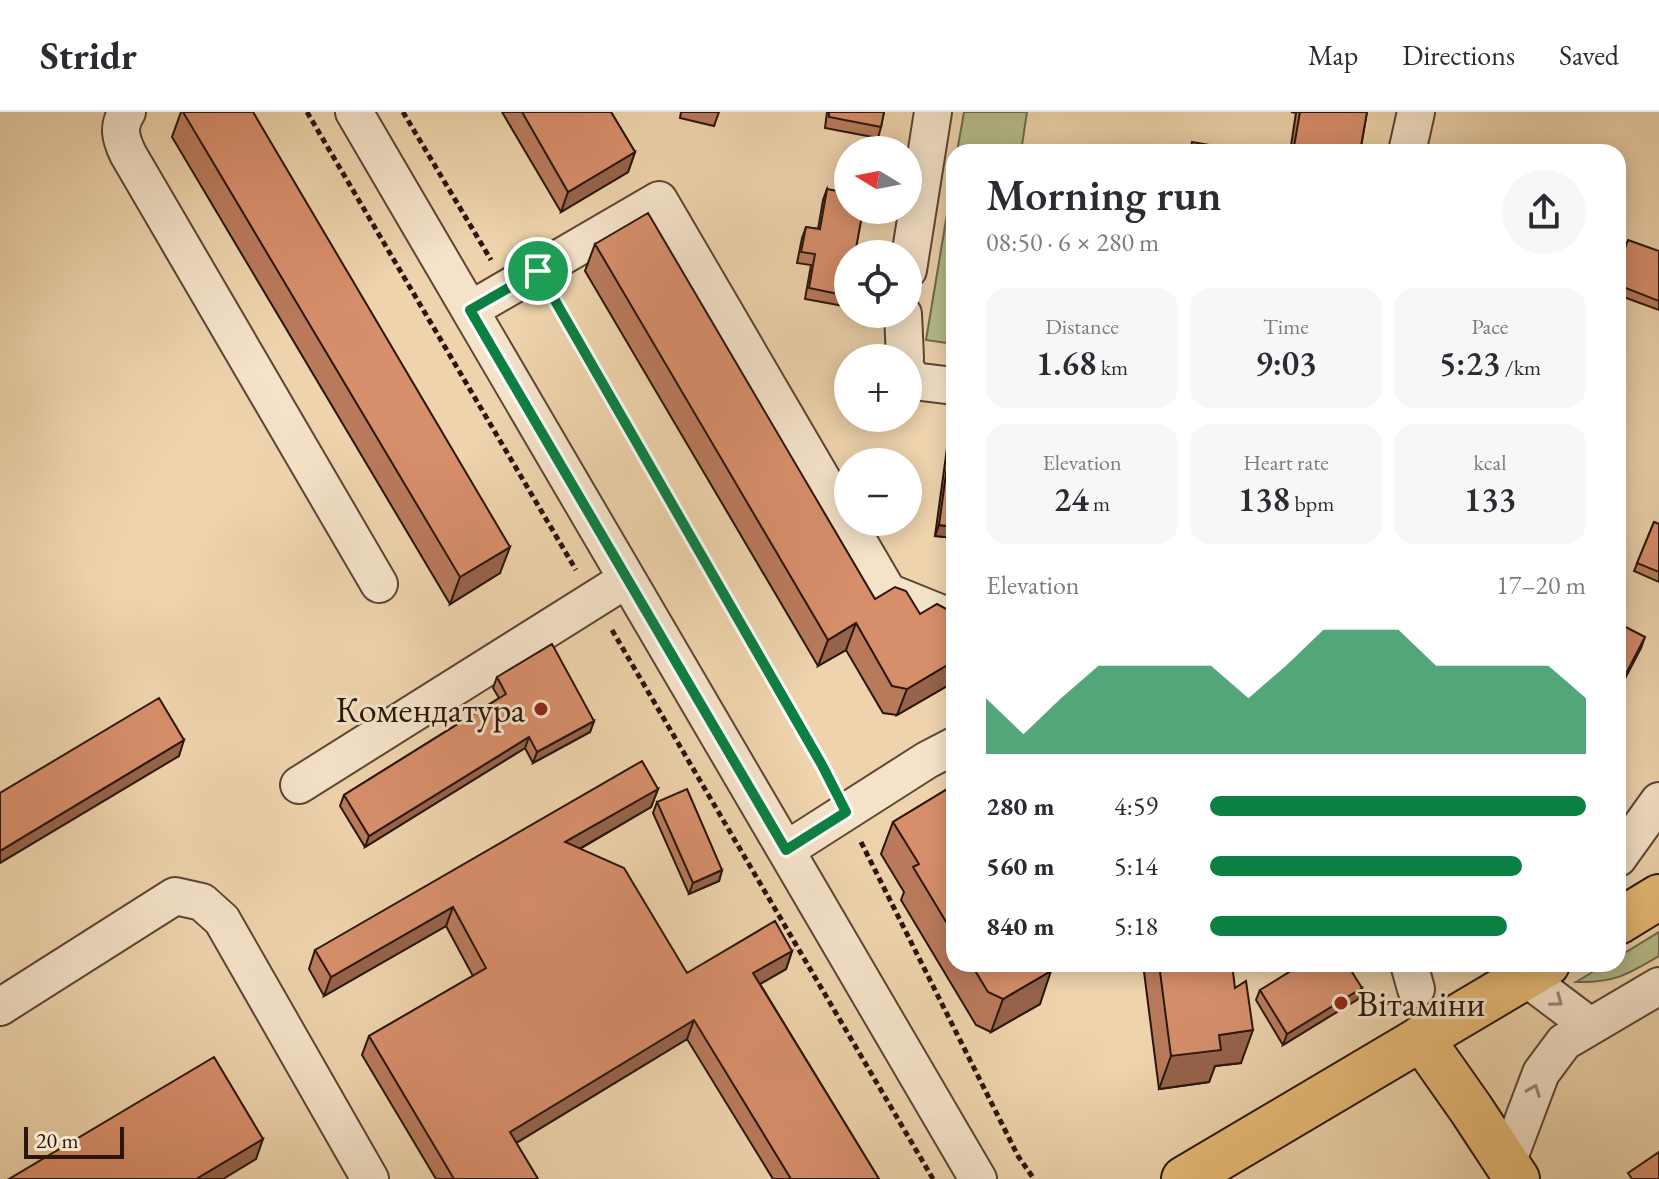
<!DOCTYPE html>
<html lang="en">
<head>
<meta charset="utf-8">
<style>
  body { margin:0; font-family:"EB Garamond",serif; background:#f7f7f7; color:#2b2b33; height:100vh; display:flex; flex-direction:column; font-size:30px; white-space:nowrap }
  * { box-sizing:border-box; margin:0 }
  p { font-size:26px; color:#7c7c81 }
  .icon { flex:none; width:44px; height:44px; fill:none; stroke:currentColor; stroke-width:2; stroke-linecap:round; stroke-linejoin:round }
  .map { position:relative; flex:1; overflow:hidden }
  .sheet { position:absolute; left:946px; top:32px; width:680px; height:828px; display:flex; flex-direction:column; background:#fff; border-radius:24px; box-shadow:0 4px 20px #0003 }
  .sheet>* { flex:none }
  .needle { width:52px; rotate:280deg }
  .controls { position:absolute; left:834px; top:24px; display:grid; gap:16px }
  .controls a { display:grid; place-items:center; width:88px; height:88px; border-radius:50%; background:#fff; box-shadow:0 4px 20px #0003; font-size:40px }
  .scale { position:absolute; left:24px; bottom:20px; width:100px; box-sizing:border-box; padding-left:8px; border:4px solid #2a160d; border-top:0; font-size:22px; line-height:28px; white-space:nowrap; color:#2a160d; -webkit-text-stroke:6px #f4e2c9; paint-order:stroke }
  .pin { position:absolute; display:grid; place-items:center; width:68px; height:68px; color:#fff; margin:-34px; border:4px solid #fff; border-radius:50%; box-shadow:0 2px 8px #0007 }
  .round { display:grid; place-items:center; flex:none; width:84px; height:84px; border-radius:42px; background:#f7f7f7 }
  .overview { display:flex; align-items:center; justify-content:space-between; height:136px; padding:0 40px }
  h1 { font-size:44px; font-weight:600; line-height:60px }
  .metrics { display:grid; grid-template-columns:repeat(3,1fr); gap:12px; height:136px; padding:8px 40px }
  .metrics div { display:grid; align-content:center; border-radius:20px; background:#f7f7f7; text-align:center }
  .metrics b { font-size:34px; font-weight:600 }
  .metrics small { font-size:22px; font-weight:400 }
  .metrics p { font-size:22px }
  .chart { height:224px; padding:16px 40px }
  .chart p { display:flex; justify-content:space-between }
  .chart svg { width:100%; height:144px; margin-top:8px; fill:#0b8043; opacity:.7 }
  ul { padding:0 40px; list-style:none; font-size:26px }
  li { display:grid; grid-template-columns:128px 96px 1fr; align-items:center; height:60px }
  li i { height:20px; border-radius:10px; background:#0b8043 }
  header { display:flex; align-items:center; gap:48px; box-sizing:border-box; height:112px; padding:0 40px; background:#fff; border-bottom:2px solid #e1e1e2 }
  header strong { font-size:38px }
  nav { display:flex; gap:44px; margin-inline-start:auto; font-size:28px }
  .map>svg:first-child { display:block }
  .green { fill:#b6bd8b; stroke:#706a4c; stroke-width:2 }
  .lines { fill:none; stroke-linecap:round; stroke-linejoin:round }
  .minor-casing { stroke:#5b4535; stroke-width:40 }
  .major-casing { stroke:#2a160d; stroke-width:48 }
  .path { stroke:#2a160d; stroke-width:5; stroke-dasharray:6 4; stroke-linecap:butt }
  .minor { stroke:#f4e2c9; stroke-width:36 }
  .major { stroke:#e7ba76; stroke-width:44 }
  .wall { fill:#b97a5c; stroke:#2a160d; stroke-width:2 }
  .shaded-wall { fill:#96634b; stroke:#2a160d; stroke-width:2 }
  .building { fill:#d78e6b; stroke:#2a160d; stroke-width:2 }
  .oneway { stroke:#998674 }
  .route-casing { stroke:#fff; stroke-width:16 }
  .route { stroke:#0b8043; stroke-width:10 }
  .poi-dot { fill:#8f2418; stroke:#f4e2c9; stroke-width:3 }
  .labels { text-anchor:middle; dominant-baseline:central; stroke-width:6; stroke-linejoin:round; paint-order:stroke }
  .poi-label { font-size:36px; fill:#2a160d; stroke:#f4e2c9; text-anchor:end }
</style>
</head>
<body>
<header>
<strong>Stridr</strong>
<nav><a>Map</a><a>Directions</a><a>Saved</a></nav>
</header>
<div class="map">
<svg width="1659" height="1067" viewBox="0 0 1659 1067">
  <rect width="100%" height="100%" fill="#eed3ac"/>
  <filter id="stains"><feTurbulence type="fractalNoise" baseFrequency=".0025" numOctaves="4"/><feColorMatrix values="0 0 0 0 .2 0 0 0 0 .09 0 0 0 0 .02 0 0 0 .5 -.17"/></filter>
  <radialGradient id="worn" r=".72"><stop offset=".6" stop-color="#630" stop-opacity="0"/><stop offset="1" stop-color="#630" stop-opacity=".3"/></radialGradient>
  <path class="green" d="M964 0H1027L1021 40H957Z
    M954 60V232L926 228Z
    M1659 820V844C1627 863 1614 871 1576 870L1606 852H1618V845Z"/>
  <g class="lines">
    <g class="minor-casing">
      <path id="minor" d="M127 0C117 15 121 27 128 42L379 472
        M354 0 978 1067
        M1407 40 1416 0
        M908 158 933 0
        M470 198 659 88 888 480 950 505 954 511
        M903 202 905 246
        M908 260 913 269 954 274
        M299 673 627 467
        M786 738 927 648 954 634
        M1618 746 1659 689
        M1409 852 1416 877
        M1525 865 1590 914
        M0 895 175 784 202 790 222 808 370 1067
        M1507 1051 1541 961 1564 930 1659 874"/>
    </g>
    <g class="major-casing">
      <path id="major" d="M1618 810 1659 785
        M1421 926 1471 997 1517 1067
        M1184 1067 1547 852"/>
    </g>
    <path class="path" d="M307 0 576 458
      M403 0 491 148
      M554 187 831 671
      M612 518 933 1067
      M861 730 1018 1044 1034 1067"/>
    <use href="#minor" class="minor"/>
    <use href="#major" class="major"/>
  </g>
  <path class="wall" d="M181 0H253L500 461 450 492 172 25Z
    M502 0H611L635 40 628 60 561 100Z
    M681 0H719L714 14 680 6Z
    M827 0H884L881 15 878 26 825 16Z
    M1291 0H1367L1360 40H1290L1296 1Z
    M827 77 848 182 844 194 805 187 811 153 797 151 802 126 806 115 818 117 823 88Z
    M595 132 875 487 920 502 954 501V570L897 603 883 601 846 538 818 554 585 159Z
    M1659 139V198L1618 183V154Z
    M952 318H954V426L935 424 948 329Z
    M1654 410 1659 412V470L1634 459Z
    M497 565 594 609 590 620 533 651 525 636 365 735 340 694 344 683 499 586 493 576Z
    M954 673V852H1047L1040 892 991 920 976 913 901 788 904 780 881 742 893 710Z
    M658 677 651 695 580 737 687 861 792 839 786 857 760 872 879 1067H773L687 927 516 1031 538 1067H436L362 943 369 924 473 864 446 814 324 884 309 857 315 838Z
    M657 690 722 758 719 769 689 782 653 701Z
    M1143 852H1232L1241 951 1215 954 1209 970 1159 977Z
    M1362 876 1358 887 1283 933 1256 888 1260 878Z"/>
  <path class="shaded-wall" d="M635 40 628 60 561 100 568 80Z
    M939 413 954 415V426L935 424Z
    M510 435 500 461 450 492 460 465Z
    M856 511 846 538 818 554 828 528Z
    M1645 525 1641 536 1618 580V577Z
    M954 549V570L897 603 907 577Z
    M594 609 590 620 533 651 537 640Z
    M529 625 525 636 365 735 369 724Z
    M184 628 179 644 0 751V739Z
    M658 677 651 695 558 749 565 730Z
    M722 758 719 769 689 782 693 771Z
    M453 795 446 814 324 884 331 865Z
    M792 839 786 857 746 880 753 861Z
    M1051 859 1040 892 991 920 1003 887Z
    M1362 876 1358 887 1283 933 1287 922Z
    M694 908 687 927 503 1039 510 1020Z
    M1253 918 1241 951 1215 954 1209 970 1159 977 1171 944 1219 923Z
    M263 1027 256 1047 223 1067H196Z"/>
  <path class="building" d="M183 0H253L510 435 460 465Z
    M522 0H611L635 40 568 80Z
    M829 0H884L881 15 829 5Z
    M1300 0H1367L1360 40H1293Z
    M1192 30 1250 40H1190Z
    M827 77 848 81V98H863L855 142H848V184L809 176 815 142 801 140 806 115 820 117Z
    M648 101 875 487 895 475 906 479 920 502 937 492 954 501V549L907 577 892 574 856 511 828 528 595 132Z
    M1628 128 1659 139V189L1618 173V154Z
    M952 318H954V415L939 413Z
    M1654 410 1659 412V460L1637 451Z
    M1618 511 1645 525 1618 577Z
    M552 532 594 609 537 640 529 625 369 724 344 683 506 582 497 565Z
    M159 586 184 628 0 739V681Z
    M642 649 658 677 565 730 624 756 687 861 775 809 792 839 753 861 879 1067H791L694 908 510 1020 538 1067H454L369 924 486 856 453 795 331 865 315 838Z
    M954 673V823L913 755 919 752 893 710Z
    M687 677 722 758 693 771 657 690Z
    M971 852H1047L1051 859 1003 887 988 880Z
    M1159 852H1232L1235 876 1246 869 1253 918 1219 923 1221 938 1171 944Z
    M1302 852H1347L1362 876 1287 922 1260 878Z
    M214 945 263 1027 196 1067H9Z
    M1659 1040V1067H1632L1628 1061Z"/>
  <defs><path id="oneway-chevron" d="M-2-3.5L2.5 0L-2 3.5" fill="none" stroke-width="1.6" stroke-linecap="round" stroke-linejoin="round" transform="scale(2)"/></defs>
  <g class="oneway">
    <use href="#oneway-chevron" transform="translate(1557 889) rotate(37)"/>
    <use href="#oneway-chevron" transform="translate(1534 978) rotate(-69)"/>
  </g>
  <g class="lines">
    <g class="route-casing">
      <path id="route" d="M538 159 822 653 846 700 786 738 470 198Z"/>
    </g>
    <use href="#route" class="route"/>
  </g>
  <g class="poi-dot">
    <circle cx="541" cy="597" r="8"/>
    <circle cx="1341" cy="891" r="8"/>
  </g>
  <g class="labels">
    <g class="poi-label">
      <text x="525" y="597">Комендатура</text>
      <text x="1357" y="891" text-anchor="start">Вітаміни</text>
    </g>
  </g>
  <rect width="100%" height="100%" filter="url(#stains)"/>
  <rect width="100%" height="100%" fill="url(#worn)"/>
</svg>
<div class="controls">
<a><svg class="needle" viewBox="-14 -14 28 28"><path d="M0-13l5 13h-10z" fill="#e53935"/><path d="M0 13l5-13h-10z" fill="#7c7c81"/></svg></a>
<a><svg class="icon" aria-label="locate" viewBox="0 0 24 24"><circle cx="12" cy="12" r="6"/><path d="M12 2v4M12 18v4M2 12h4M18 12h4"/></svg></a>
<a>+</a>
<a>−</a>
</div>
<div class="scale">20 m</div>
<div class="pin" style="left:538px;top:159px;background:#1e9e55"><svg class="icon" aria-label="arrive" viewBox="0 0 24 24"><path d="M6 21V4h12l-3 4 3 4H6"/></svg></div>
<section class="sheet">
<div class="overview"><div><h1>Morning run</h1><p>08:50 · 6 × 280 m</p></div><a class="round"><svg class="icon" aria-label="share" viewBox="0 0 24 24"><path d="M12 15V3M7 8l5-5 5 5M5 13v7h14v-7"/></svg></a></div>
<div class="metrics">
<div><p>Distance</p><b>1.68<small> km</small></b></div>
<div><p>Time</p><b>9:03</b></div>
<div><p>Pace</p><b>5:23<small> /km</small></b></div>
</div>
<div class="metrics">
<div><p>Elevation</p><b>24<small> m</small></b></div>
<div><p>Heart rate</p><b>138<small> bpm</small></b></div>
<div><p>kcal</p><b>133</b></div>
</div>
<div class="chart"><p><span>Elevation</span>17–20 m</p>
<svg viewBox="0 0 160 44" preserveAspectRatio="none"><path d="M0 44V27L10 38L20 27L30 17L40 17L50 17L60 17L70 27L80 17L90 6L100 6L110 6L120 17L130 17L140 17L150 17L160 27V44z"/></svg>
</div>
<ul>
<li><b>280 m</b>4:59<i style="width:100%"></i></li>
<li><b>560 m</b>5:14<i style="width:83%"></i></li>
<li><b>840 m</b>5:18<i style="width:79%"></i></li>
</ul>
</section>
</div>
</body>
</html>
